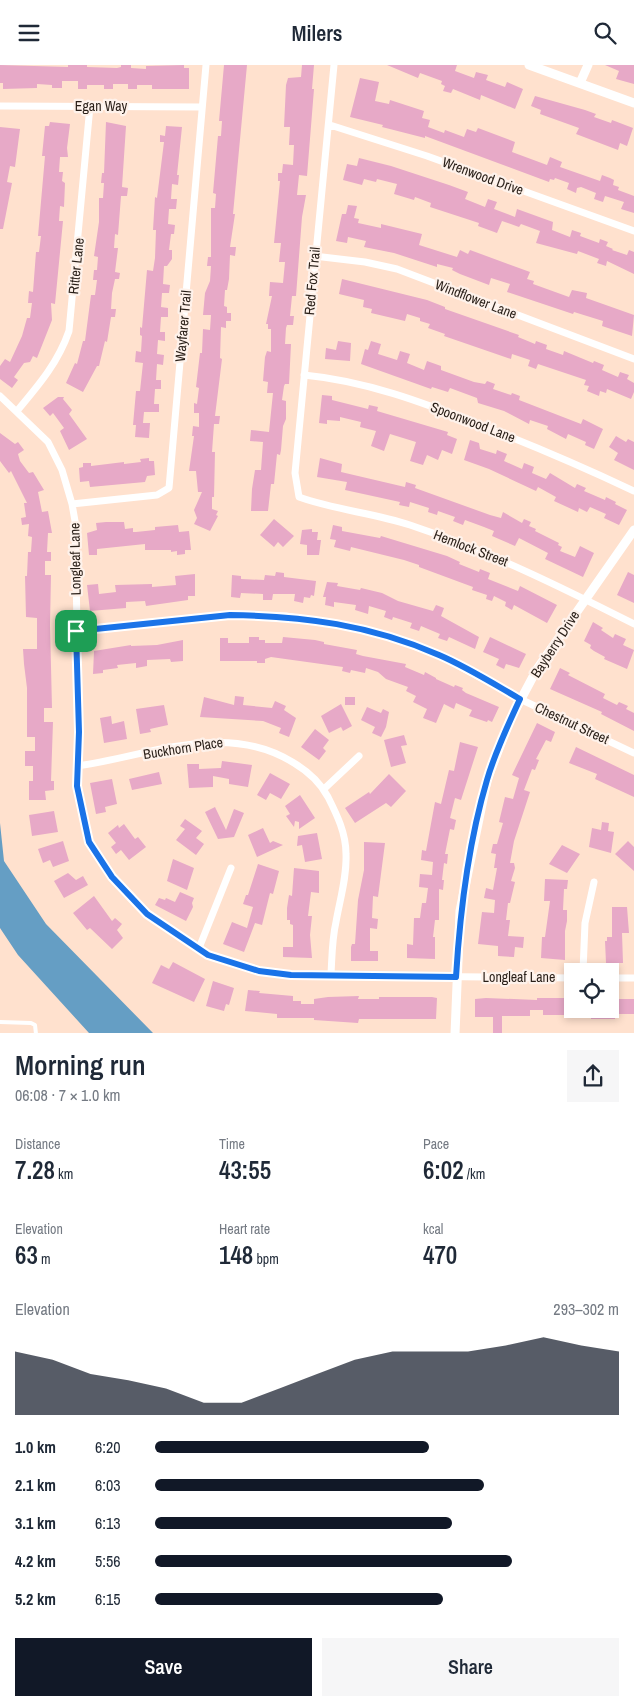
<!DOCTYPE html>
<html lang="en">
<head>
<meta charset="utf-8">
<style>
  body { margin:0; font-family:"Archivo Narrow",sans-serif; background:#f6f6f7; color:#1f2937; height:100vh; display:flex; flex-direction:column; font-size:19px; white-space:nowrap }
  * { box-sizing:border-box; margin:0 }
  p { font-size:16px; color:#747a83 }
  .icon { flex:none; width:28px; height:28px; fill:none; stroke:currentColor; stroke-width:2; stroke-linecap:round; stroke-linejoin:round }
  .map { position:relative; height:968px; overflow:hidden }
  .panel { display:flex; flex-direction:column; background:#fff; flex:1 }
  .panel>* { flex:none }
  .fabs { position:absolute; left:564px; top:898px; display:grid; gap:10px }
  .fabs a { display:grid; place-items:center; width:55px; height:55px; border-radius:0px; background:#fff; box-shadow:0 2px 8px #0003; font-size:25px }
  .pin { position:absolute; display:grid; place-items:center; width:42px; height:42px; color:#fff; margin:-21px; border-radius:10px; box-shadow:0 2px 8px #0006 }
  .round { display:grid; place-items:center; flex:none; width:52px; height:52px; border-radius:0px; background:#f6f6f7 }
  .overview { display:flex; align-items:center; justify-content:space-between; height:85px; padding:0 15px }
  h1 { font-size:28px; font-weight:600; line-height:38px }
  .figures { display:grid; grid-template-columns:repeat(3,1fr); gap:8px; height:85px; padding:5px 15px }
  .figures div { display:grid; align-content:center }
  .figures b { font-size:25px; font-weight:600 }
  .figures small { font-size:14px; font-weight:400 }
  .figures p { font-size:14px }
  .chart { height:140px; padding:10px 15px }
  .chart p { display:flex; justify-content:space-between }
  .chart svg { width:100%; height:90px; margin-top:5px; fill:#111827; opacity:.7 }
  .cta { display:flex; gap:10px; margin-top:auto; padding:10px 15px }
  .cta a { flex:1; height:58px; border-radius:0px; background:#111827; color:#fff; font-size:20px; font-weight:600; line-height:58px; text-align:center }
  .cta a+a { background:#f6f6f7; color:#1f2937 }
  ul { padding:0 15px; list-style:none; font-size:16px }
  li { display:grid; grid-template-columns:80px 60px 1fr; align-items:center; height:38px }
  li i { height:12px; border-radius:6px; background:#111827 }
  header { display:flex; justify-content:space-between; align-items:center; height:65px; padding:0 15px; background:#fff; font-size:22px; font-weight:600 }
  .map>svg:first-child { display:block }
  .water { fill:#659ec4 }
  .building { fill:#e7a9c7 }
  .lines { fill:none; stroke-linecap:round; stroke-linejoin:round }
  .service { stroke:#fff; stroke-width:4 }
  .minor { stroke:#fff; stroke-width:7 }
  .tertiary { stroke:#fff; stroke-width:9 }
  .route-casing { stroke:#fff; stroke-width:10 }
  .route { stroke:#1a73e8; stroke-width:6 }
  .labels { text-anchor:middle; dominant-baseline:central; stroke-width:4.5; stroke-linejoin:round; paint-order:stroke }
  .street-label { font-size:14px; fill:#291f18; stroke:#fef2eb }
</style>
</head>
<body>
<header><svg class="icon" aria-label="menu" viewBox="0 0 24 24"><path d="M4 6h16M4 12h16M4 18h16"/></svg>Milers<svg class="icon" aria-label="search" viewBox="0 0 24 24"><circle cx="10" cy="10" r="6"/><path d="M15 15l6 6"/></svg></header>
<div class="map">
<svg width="634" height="969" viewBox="0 0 634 969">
  <rect width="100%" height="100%" fill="#ffe1ce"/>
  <path class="water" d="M0 758 4 796 46 859 153 968H89L18 890 0 863Z"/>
  <path class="building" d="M0 0 68 2V0H87V2L117 3 121 2V0H131V3L146 4V1L184 0V3H189V24H152V20H137V24H128V19H113V24H104V20H87V24H78V16H62V23H52V20L37 19V23L3 24V18H0Z
    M224 0H247L233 149H235L230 182H236L235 191 230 190 229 214 227 225H225L224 241 227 242V248H231V256H226V263L221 262 220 293 222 294 215 351H220L219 359H214L212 387H215L214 432H212V444L218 446 216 450 218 451 210 466 194 459 197 453 194 445 202 427H198L196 406H189L194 371H192L193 361 199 362V348H194V338L197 339 199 323 196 322 200 288H202L203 264 210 265 211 250H203L205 228 210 216 211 201H207L208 192H211V143H215L216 129 213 128 218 71H221L222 56H219Z
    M302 0H314L312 24H314L307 111 299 110 297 130H306L302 152 296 231H292L290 251H294L293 260H287L286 263 285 279H291L289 319H285L284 321 282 335 286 336V354L283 361 281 385 280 390 277 389 274 419H271L268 446H251L252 424 255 405H261L263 377 250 376 251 365 269 367 273 328H267L268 317 263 316 265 292 267 286 271 287V264H268V259H266L272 231H269L270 217 283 218 285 197H279L281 178H274L280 116H278V108H282L283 99 293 100 294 80H289L290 62H284L286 20 288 13 301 12Z
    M387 0H457L455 6 474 13 476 7 488 10 486 15 505 22 507 17 523 24 515 44 481 30 480 35 453 24 451 28 443 26 445 21 441 19 442 16 420 8 418 13Z
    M605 0H634V19L616 14 619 6Z
    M360 13 379 17 375 36 389 39 390 35 424 46 422 53 430 55 428 62 444 68 445 65 464 72 467 64 476 67 478 63 515 77 512 87 547 100 550 92 562 97 560 102 600 116 602 110 610 113 614 115 613 120 619 122 618 125 634 131V148L621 144 624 137 605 131 603 137 594 134 596 128 581 122 577 123 576 128 567 124 569 118 555 113 554 115 550 114 549 117 425 71V73L382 62 383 60 350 52Z
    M535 31 585 45 596 49 594 52 611 58 612 55 633 63 627 81 620 78 618 85 576 69 579 63 540 49 541 45 531 41Z
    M50 57 70 59 67 83 68 92H60L59 107H63L62 116 65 118 64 142 60 141 59 156H63L55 239 51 238 52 255 37 293 33 291 30 297 24 298 14 312 18 315 12 323 0 314V301L5 294 10 297 22 271 27 253H30L32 238H28L29 226 33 227 36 187H39L41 171H38L45 91H42L45 61H49Z
    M106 57 126 61 122 122 128 123 127 131H121L118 170 115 169 114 183H118L115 207 120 208 119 214H115L112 228 111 244H116L115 252H111L107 277 105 276 99 301H97L83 327 66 318 75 298 77 299 83 276H85L91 230H95L97 215H93L94 205H97L98 192 94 191 99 157V133H103L104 118H101L102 108H104Z
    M166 61 182 62 177 110H179L178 120 172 119 171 134H177L176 144H169L168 159 175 160 174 169H171L169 185H172V194L167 201H164L163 219 170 220 169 228H162L161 242 168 243V252H161L160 267H165V276L158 275 157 289 164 290 163 300 157 299 156 315H161V324H155L154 339H159V347H144L143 358H150L149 373 135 372 136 360H133L136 326H140L143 298 135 297 136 286 141 287 142 271 140 270V262L142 263 147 205 153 206 155 193 156 165H153L155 132 157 133 164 77H160V70L165 71Z
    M0 62 20 64 15 102 10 101 7 117 12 118 3 164H0Z
    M359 93 391 101 449 120 468 127 465 134 485 142 488 134 497 137 494 144 515 152 517 144 553 157 552 165 570 172 572 165 581 168 580 171 599 178 600 174 608 177 606 181 613 184 612 185 627 190 629 185 634 187V209L607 196 606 201 597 198 599 194 578 186 577 189 536 178 540 166 521 159 519 162 502 156 497 168 478 161 479 158 430 142 431 138 415 132 414 135 394 129 397 119 377 114 376 117 364 114 362 120 343 115 347 99 357 101Z
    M348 140 357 141 354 153 359 154 358 158 381 163V159L422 169 419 180 457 192 460 185 468 189 470 185 530 207 527 214 534 216 533 219 569 232 572 225 587 228 586 233 634 250 632 271 602 261 603 256 574 247 573 249 507 227 510 219 491 213 489 220 460 209 452 205 453 203 437 199V202L394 188 364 182 366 176 348 172 347 178 336 176 342 149H346Z
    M342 214 427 235 445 242V244L519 270 518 272 535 279 536 276 547 280 546 284 563 290 564 286 593 298 594 296 604 300 602 305 618 312 620 307 629 310 627 314 634 318V327L631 334 607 324 606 328 600 326 599 331 587 326 589 321 584 320 586 315 538 299 536 304 528 301 530 295 512 289 511 294 444 271 445 269 428 263 430 259 420 256V253L407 249 405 256 371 248 372 244 363 242 364 235 339 229Z
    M338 276 351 278 350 296 325 294 326 283 336 285Z
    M371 276 381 279 378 289 397 295 400 286 410 289 407 298 424 305 427 296 441 301V305L474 317 485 319 487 316 495 319 493 324 511 330 512 328 520 331 519 335 581 359 583 354 603 364 594 384 585 380 586 377 568 369 566 374 547 364 548 361 530 355 529 359 504 346 478 338 477 333 450 323 448 327 432 322 431 324 361 299 365 284 368 285Z
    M322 330 332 331V335L368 344 369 340 378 342 377 346 448 367 447 370 457 374 452 389 442 385 438 395 427 390 423 400 410 396 416 377 390 369 384 386 371 381 376 366 360 362 361 357 340 352V356L327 355V359L319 358Z
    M58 332H64L63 334 72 345 69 349 87 374 69 385 60 366 64 363 53 348 50 351 43 343Z
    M0 368 15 379 18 377 24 385 18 389 20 396 29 408 33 407 44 425 38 427 42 447 48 446 52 468H48L47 487H51V496H45V510H51L50 560 52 643H44V657H53L51 716H54V725L45 726 46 735H29V716H33V701H25V686H35V672H27V623L24 599 23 584H37V553L26 552 25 511H27L28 487H31L32 472 28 471 29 459 22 460 21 453 26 452 24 438H27L11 406 9 408 0 396Z
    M616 371 626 377 628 374 634 377V405L614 395 618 388 609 382Z
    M470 375 479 378 480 384 496 389 497 385 507 389 504 396 522 404 524 398 534 402 532 408 546 414 550 408 575 423 577 419 586 423 584 426 605 435 606 432 616 437 615 439 627 445 619 460 604 453 606 449 590 442 587 447 579 443 578 447 554 436 556 432 538 422 536 426 489 404 464 395Z
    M149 393V396H154L155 410 147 411 145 417 90 422 89 416 80 417 79 403 83 402V398H91V401L124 397V399L141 397 140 394Z
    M320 393 342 399 341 407 405 422 406 417 416 420 415 423 490 450 501 453 503 447 522 458 524 454 531 457 529 461 536 464 535 466 559 478 558 480 562 482 560 486 575 492 580 481 594 488 583 512 545 494 548 488 519 473 515 481 492 471 494 466 484 462 465 455 463 460 453 456 455 452 438 446 437 450 428 447 429 443 410 437 409 442 399 440 400 437 345 425 347 417 317 412Z
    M274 454 294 471 283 482 278 477 274 482 260 470Z
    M106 457H124L125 464 133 463V467H136L155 465V462L178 460 179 467 189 466 191 485H185V489L177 490V486L171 487V485H145V479L97 484V490H89L87 468 97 465 96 458Z
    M333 460 342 462V466L380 473 381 471 447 491 460 497 459 499 479 507 480 504 490 508 488 514 518 526 520 521 557 540 547 558 514 540 512 545 505 541 506 537 494 531 492 536 486 534 487 530 472 525 473 522 419 502V500L404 495 351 482 350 486 334 482 336 475 330 474Z
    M312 464V467H318L317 475H321L319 490H307V480L300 479 302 465Z
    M276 507 284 508V512L316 516 314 531 311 530 310 533 304 532 303 538 294 536 295 529H273L272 535H263V529L241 528 240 533 231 532 232 510 241 511V514L264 515 265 510 275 511Z
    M628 507 634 510V538L617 530Z
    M195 509V531H188V535L146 541 145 536 126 537V543L90 546 87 520 98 519 99 529 116 527 115 520 152 519V522L176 520 175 511Z
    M327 517 338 518 337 521 360 525 361 523 382 528 398 536 433 546 436 540 444 543 441 551 479 572 475 584 449 572 447 576 438 573 440 569 421 561 419 566 410 563 412 558 393 552 392 555 384 552 386 546 369 541 368 549 355 545 356 540 334 537V542L325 540 326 532H323Z
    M593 557 603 563 601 565 613 573 615 569 626 574 623 580 634 585 627 604 604 594 605 592 594 586 590 583 591 580 584 576Z
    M249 572H259V575H265V578H282L283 572 315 575 324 577V579L357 585 356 589 363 591 406 599 405 602 424 610 425 607 436 613V614L454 622 455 620 463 623 462 625 466 628 499 642 492 657 488 655 487 657 469 651 472 645 456 638 454 644 444 639 436 658 423 653 427 644 413 637 416 631 406 626 408 622 386 614 378 607 366 603 365 608 351 605 350 608 342 606 343 602 271 592 265 594V598H257V596H220V573H228V578H249Z
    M490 572 526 589 519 603 506 599 504 604 496 600 499 594 483 587Z
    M183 575V596L171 597 170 594 147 595V601L136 603V598L117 600 118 603 103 605V608L93 609 94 586 131 580V581L157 580Z
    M560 603 570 608 568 610 605 629 603 633 617 640 619 637 628 641 626 644 634 648V666L601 649 602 647 550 624Z
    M235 631 244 632 243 640 272 643 275 636 286 641 284 645 296 653 289 672 279 668 281 663 263 656 200 652 204 632 234 640Z
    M345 632H355V640H345Z
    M341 639 352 661 343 666 341 662 329 668 321 651Z
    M164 640 168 660 150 664 151 667 140 669 136 644Z
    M367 642 381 648 383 644 389 647 386 662 381 672 372 668 375 662 361 655Z
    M111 651 112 659 124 656 127 674 104 678 100 653Z
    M537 658 555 667 551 677 546 675 536 694 539 695 535 705 532 704 524 725 530 727 514 776 510 798H514L515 803 511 816 515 817 510 838H508L506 855H510L508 871 524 872 523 883 515 882 514 892 498 891V881L478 879 482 847 494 848 495 835 484 833 486 823 493 825 497 803H494L496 789 491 788 493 779H497L503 758 499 757 505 732 513 734 519 713 512 710Z
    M315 664 329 675 323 683 326 686 319 695 301 682Z
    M404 670 407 680 401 681 406 698 391 702 384 675Z
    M460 677 478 682 461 735 455 733 450 753 456 755 454 765 450 764 445 789H448L447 799 444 798 442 815H444L443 825 439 824V855H435L433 872H435V894L407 893V879L413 880 414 853H420L422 838H426L428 823 419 822 420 809 432 810 433 797 421 795 422 785 426 786 435 737 441 739 449 705 454 706Z
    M576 682 634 710V732L595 714 597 709 569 698Z
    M222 696 252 700 248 722 229 719V714L213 711V722L189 723 187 699H199V704L221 703Z
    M159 707 162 719 132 725 129 714Z
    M270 708 290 719 281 734 270 728 266 735 257 730Z
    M389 709 406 726 391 742 386 738 355 758 345 743 369 727 370 729Z
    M112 714 117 739 105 742 106 747 96 749 90 718Z
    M300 730 315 753 299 764V757L295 756 294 762 286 751 290 749 285 741Z
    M215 742 226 765 234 744 244 748 234 772 218 774 205 747Z
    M54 746 58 767 32 771 29 750Z
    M185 754 202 766 196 773 204 779 196 790 176 775 185 764 180 761Z
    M602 757 609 758 608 766 614 767 611 788 589 782 592 763 601 765Z
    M124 759 135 774 138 772 146 782 129 795 121 785 116 789 111 782 116 778 108 768 118 760 119 763Z
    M263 763 270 778 273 776 283 780 257 792 248 770Z
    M317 768 322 794 305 797 302 780 297 781 298 771Z
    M63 776 69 796 53 802 50 795 43 798 38 784Z
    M628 776 634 782V806L615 789Z
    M364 777 385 778 378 832 373 831 372 853 378 854 377 864 370 863V886H378V896H351V882L352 879H355L358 835 364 805Z
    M562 780 580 789 567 808 549 799Z
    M173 794 194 803 187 825 167 816Z
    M258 799 279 806 273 829 270 828 262 860 255 858 244 887 223 879 232 857 247 863 253 842 243 839 246 830H248Z
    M294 803 319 806V828L311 827 308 851H312L310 870 312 893 283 892V882H293V860L290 859V855H287V843L289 830 292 831Z
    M68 808 76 815 83 811 88 820 64 833 54 816Z
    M545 814 568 815 567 824H564L563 845H567V856L565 866V895L541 893 542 872H545L550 836H544Z
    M180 827 194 833 192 838 193 842 186 856 155 840 159 833 165 835 166 833 175 837Z
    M94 831 112 856 115 853 122 859 117 865 123 873 112 884 90 863 87 865 73 848Z
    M612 842H627L629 868H622L623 898H606L605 876H607V872H612Z
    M173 897 205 914 194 937 152 918 161 900 169 904Z
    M213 916 234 923 229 940 226 939 224 946 206 941Z
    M248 925 260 926 259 928 293 931V936H301V939H314V934L328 932 359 931 358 934H379V932H432L437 933 436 954H359L358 958 314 955V953H277V949L245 946Z
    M486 933 537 935V933H572V950H543V945H530V951H502V969H493V952H475V934Z
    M610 934H634V949H615V954H591V944H610Z"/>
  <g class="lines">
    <path class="service" d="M0 957 31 958 35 960 36 969"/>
    <path class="minor" d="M334 0 295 408 299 432C335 445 374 448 410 460 488 486 561 522 634 559
      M0 41 202 42
      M330 60 427 91 634 166
      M314 191 365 197 397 204 634 294
      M304 310C366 316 422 337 480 360 532 380 583 402 634 426
      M0 331 48 377 62 405 72 439 75 456 79 667 77 721 89 777 111 812 147 849 208 890 259 906 291 910 572 913
      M17 346C38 321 58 298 69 266L90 41
      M72 439 157 430 169 423 206 0
      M76 566 230 550 286 551 359 564 385 570 440 591 520 634 634 688
      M77 701C150 691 226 655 294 698 309 707 320 717 328 732 337 750 346 768 346 789 347 812 340 834 336 857 332 874 332 892 331 909
      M324 724 359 691
      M199 883 231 803
      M583 906 585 858 594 817
      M610 913H634"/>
    <path class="tertiary" d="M529 0 634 38
      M580 18 588 0
      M455 969 460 846 487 715 510 655 537 604 634 465"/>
  </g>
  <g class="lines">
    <g class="route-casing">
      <path id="route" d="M230 550C304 551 371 560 439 590 467 602 494 619 520 634 508 660 495 687 487 715 468 779 460 846 456 912L291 910 259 906 208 890 147 849 112 812 89 777 77 721 79 667 76 566Z"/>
    </g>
    <use href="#route" class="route"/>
  </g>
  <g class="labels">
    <g class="street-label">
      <text x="101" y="41">Egan Way</text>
      <text transform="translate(483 111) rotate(20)">Wrenwood Drive</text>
      <text transform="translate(76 201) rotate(-84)">Ritter Lane</text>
      <text transform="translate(312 216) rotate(-85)">Red Fox Trail</text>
      <text transform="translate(476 234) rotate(21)">Windflower Lane</text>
      <text transform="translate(183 261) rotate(-85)">Wayfarer Trail</text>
      <text transform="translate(473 357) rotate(21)">Spoonwood Lane</text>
      <text transform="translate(471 483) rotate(21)">Hemlock Street</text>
      <text transform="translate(75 494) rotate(-91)">Longleaf Lane</text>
      <text transform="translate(555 579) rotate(-57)">Bayberry Drive</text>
      <text transform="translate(572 658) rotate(25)">Chestnut Street</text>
      <text transform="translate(183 683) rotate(-9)">Buckhorn Place</text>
      <text x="519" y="912">Longleaf Lane</text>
    </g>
  </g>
</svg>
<div class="fabs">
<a><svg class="icon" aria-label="locate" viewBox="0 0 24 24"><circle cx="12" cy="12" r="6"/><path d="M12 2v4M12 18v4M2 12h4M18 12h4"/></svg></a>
</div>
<div class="pin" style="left:76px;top:566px;background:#1e9e55"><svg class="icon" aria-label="arrive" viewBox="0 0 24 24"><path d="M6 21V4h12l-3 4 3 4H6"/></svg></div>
</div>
<section class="panel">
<div class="overview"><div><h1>Morning run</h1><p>06:08 · 7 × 1.0 km</p></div><a class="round"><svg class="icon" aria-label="share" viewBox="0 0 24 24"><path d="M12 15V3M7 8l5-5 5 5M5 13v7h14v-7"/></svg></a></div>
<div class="figures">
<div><p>Distance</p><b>7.28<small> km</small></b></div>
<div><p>Time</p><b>43:55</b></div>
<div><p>Pace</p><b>6:02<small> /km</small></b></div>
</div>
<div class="figures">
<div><p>Elevation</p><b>63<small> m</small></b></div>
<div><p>Heart rate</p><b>148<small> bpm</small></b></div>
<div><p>kcal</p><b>470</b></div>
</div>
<div class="chart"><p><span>Elevation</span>293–302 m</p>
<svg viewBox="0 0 160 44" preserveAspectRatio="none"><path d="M0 44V13L10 17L20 24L30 27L40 31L50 38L60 38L70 31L80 24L90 17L100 13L110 13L120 13L130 10L140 6L150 10L160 13V44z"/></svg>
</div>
<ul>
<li><b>1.0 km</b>6:20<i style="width:59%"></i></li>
<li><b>2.1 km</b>6:03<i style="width:71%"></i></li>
<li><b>3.1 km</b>6:13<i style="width:64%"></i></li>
<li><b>4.2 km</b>5:56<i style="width:77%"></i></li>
<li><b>5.2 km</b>6:15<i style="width:62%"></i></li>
</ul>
<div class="cta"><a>Save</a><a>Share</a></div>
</section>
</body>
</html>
